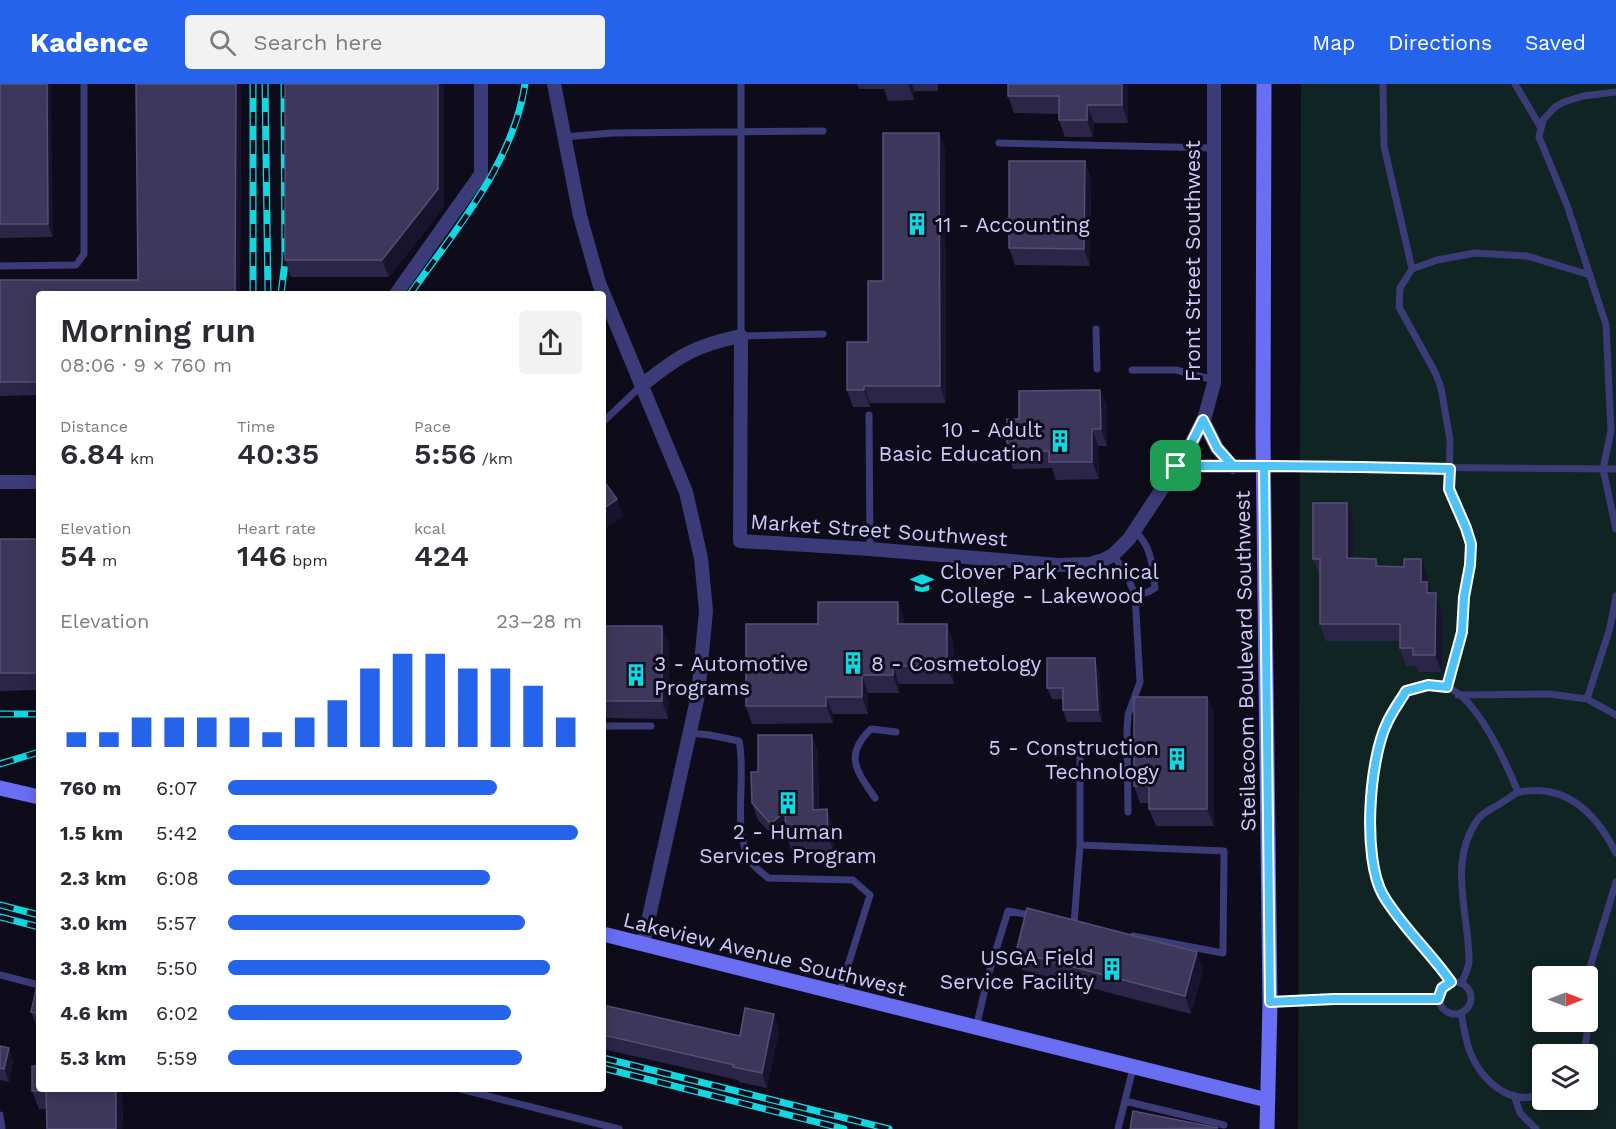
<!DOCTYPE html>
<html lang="en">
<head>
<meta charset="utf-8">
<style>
  body { margin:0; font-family:"Work Sans",sans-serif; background:#f2f2f3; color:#2b2b33; height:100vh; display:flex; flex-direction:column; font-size:22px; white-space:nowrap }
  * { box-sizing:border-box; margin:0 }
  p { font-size:20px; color:#7c7c81 }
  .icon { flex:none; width:33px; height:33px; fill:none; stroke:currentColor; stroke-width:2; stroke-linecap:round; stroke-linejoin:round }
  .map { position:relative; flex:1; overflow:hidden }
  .panel { position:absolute; left:36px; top:207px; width:570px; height:801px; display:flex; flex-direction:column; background:#fff; border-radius:6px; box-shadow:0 3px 15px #0003 }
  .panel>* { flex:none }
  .needle { width:39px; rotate:90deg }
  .buttons { position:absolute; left:1532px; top:882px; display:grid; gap:12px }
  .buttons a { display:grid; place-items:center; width:66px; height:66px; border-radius:6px; background:#fff; box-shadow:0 3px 15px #0003; font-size:30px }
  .pin { position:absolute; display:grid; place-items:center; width:51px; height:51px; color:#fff; margin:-26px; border-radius:12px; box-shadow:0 3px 9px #0006 }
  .round { display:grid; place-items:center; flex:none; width:63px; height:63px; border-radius:6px; background:#f2f2f3 }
  .summary { display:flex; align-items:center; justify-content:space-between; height:102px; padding:0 24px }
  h1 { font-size:33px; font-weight:600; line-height:45px }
  .stats { display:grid; grid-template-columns:repeat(3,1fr); gap:9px; height:102px; padding:6px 24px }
  .stats div { display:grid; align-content:center }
  .stats b { font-size:30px; font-weight:600 }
  .stats small { font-size:16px; font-weight:400 }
  .stats p { font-size:16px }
  .chart { height:168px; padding:12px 24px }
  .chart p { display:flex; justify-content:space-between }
  .chart svg { width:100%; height:108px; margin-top:6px; stroke:#2563eb; stroke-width:6 }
  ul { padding:0 24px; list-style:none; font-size:20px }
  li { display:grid; grid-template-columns:96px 72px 1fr; align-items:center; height:45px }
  li i { height:15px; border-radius:8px; background:#2563eb }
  header { display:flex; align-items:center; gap:36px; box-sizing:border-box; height:84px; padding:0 30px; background:#2563eb; color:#fff }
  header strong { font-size:28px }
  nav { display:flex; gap:33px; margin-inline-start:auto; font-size:21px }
  .search { width:420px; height:54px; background:#f2f2f3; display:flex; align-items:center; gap:15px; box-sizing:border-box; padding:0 21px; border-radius:6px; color:#7c7c81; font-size:22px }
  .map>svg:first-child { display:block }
  .green { fill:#102423; fill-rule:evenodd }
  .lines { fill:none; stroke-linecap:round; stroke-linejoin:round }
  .lane { stroke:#3b3c77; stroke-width:7 }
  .street { stroke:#3b3c77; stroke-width:14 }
  .secondary { stroke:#6a6ef3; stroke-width:15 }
  .rail-casing { stroke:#12d7e0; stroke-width:7 }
  .rail { stroke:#0e0c1b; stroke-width:4.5; stroke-dasharray:14; stroke-linecap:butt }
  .wall { fill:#2b2648 }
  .shaded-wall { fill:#18142e }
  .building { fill:#3d385b; stroke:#544f74; stroke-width:1.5 }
  .route-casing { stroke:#fff; stroke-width:12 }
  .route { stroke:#4fc3f7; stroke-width:8 }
  .labels { text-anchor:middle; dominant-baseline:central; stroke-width:6; stroke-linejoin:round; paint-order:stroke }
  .poi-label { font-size:21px; fill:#cecbfb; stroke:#0e0c1b; text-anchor:start }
  .street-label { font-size:21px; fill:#cecbfb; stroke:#0e0c1b }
</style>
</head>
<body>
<header>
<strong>Kadence</strong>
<div class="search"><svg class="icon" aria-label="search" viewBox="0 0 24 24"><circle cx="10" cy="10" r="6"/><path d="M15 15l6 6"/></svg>Search here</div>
<nav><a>Map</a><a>Directions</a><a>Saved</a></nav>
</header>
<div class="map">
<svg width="1616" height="1045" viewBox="0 0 1616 1045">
  <rect width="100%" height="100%" fill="#0e0c1b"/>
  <path class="green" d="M1301 0H1616V1045H1298ZM1542 892H1587V938H1542ZM1542 970H1587V1016H1542Z"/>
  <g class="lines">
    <path class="lane" d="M741 0V252L823 250
      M1383 0 1384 62 1412 185
      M1515 0 1541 44
      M1616 8 1583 12 1564 18 1555 23 1543 36 1539 53 1567 121 1606 241 1611 347 1603 385 1616 445
      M564 53 612 49 823 47
      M999 59 1214 64
      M0 182 76 181 84 170V0
      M1096 245 1097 285
      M1132 286H1176L1214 296
      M869 331 870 465
      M603 338 641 302
      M1264 382 1616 385
      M1134 447C1152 461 1152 482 1155 504L1148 508 1135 511
      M1113 471 1126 489 1135 511 1140 598 1128 631 1127 647 1128 728
      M1447 603 1462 548 1464 513 1470 481 1471 461 1466 444 1449 405 1450 356 1441 304 1435 288 1399 223 1400 204 1412 185 1437 176 1475 169 1527 172 1590 191
      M1458 611 1549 610 1587 615 1616 631
      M1587 615 1610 544 1616 512
      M603 642H651
      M689 649 710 651 739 657C747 694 731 745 751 778 755 784 763 789 768 794L853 796 870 811 839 910
      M1080 665V761L1224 767 1223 869 1133 852
      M875 714C857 687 843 672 871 645L896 648
      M1074 840 1080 761
      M0 891 39 901
      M1439 914a16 16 0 1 1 32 0a16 16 0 1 1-32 0Z
      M1451 898C1430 867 1402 843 1383 811 1362 775 1369 676 1387 639 1392 628 1400 618 1406 607 1419 604 1433 598 1447 603 1478 615 1506 679 1518 708
      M1462 899C1464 892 1469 884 1469 877 1469 828 1447 779 1478 735 1483 728 1494 724 1501 719 1507 716 1514 709 1520 708 1568 699 1597 731 1616 769
      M1270 919 1334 915H1438
      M1461 929C1463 940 1465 951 1468 962 1478 993 1508 1024 1542 1010
      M976 944 988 892 1008 827 1034 832
      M1584 970 1587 950 1591 880 1616 798
      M460 1005 619 1045
      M1515 1014 1520 1029 1536 1045
      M1125 1017 1224 1041
      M0 1031 2 1045
      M1118 1045 1133 984"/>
    <path class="street" d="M554 0 580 132 599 199 686 408 701 474 706 527 698 611 643 860
      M396 210 481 90V0
      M641 302C677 273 695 261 741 252L740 457 870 465 1058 481 1090 480 1103 476 1113 471 1129 455 1189 364 1205 332 1214 299V0
      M1203 336 1217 364 1233 383
      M1176 382H1264
      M0 398H39"/>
    <path class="secondary" d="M1264 0 1263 352 1270 919 1267 1045
      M0 704 39 713
      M603 850 1267 1016"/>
    <g class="rail-casing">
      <path id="rail" d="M253 0V210
        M265 0 268 210
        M281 210 285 178 284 0
        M410 210C455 146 513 80 525 0
        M0 630H39
        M0 680 39 668
        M0 821 39 831
        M0 833 39 843
        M603 974 889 1045
        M603 984 844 1045"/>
    </g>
    <use href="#rail" class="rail"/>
  </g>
  <path class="wall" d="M0 0 53 153 0 154Z
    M241 0 240 210H39V311L0 312V196H138Z
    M285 0H444V123L389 193H291L285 176Z
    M857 0H938V7H914V16L888 17 884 5H859Z
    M1008 0H1128V39H1094L1093 53H1065L1059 36V30L1014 29 1008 12Z
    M939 49 945 66 946 319H870V323H853L847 306 868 258 883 197Z
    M1085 77 1091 95 1090 182 1015 181 1009 164Z
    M1100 306 1107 323V362H1098L1099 395 1056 396 1052 384 1013 385 1007 367 1019 335Z
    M1347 419 1353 436V474L1376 475 1379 482 1428 492V499L1431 509H1436L1442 527V588H1419L1416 582H1406L1400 564V557H1326L1320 540V492L1313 475Z
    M0 455H39V606L0 607Z
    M904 535V540L954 558V600H899V609H868V630H833V639L752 640 746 622Z
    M603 542 669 560 668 635 603 634Z
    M1099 586 1102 638H1067L1063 626V615H1052L1047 604Z
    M1207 613 1214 631V742H1156L1149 725V719H1140L1134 702Z
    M818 668 819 726 827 725 833 743 834 769H792L786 749 778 757 758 736 752 719 758 688Z
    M1016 868 1203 885 1191 930 1022 886Z
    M39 902V942L36 941 31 928Z
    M603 921 740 952 774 930 779 946 767 1004 739 998 738 996 603 965Z
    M0 962 13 977 9 998 0 996Z
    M122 1006 123 1045H47L46 1025H39L32 1007Z"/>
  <path class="shaded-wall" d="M47 0H51L53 153 48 140Z
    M236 0H241L240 210H235Z
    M438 0H444V123L389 193 382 176Z
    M908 0H912L914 7V16Z
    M1122 0H1128V39L1122 21Z
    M1087 21 1094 39 1093 53 1087 36Z
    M939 49 945 66 946 319 940 302Z
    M1085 77 1091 95 1090 182 1084 165Z
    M864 302 870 319V323L864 306Z
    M1100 306 1107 323V362L1101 345Z
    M1092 345 1098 362 1099 395 1092 378Z
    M617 415 623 433 603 446V425Z
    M1347 419 1353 436V492L1347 474Z
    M1421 475 1428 492V499L1434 515H1428L1421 498Z
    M1436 509 1442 527V588L1435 571Z
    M898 518 904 535V558L898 540Z
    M947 540 954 558V600L947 582Z
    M662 542 669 560 668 635 662 617Z
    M1095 574 1099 586 1102 638 1098 626Z
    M893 582 899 600V609L893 591Z
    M862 591 868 609V630L862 613Z
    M826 613 833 630V639L826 622Z
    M1207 613 1214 631V742L1207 725Z
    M812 651 818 668 819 743 813 726Z
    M827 725 833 743 834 769 828 752Z
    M785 727 791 744 778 757 771 740Z
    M1197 868 1203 885 1191 930 1185 912Z
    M774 930 779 946 767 1004 762 989Z
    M9 964 13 977 9 998 4 985Z
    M116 1005H122V1006L123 1045H116Z"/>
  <path class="building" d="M0 0H47L48 140H0Z
    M136 0H236L235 210H39V298H0V196H138Z
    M285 0H438V105L382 176H285Z
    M1008 0H1122V21H1087V36H1059V12H1008Z
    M883 49H939L940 302H864V306H847V258H868V197H883Z
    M1009 77H1085L1084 165 1009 164Z
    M1100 306 1101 345H1092V378H1049V367H1007V335H1019V307Z
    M603 396 617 415 603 425Z
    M1313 419H1347V474L1376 475V482L1404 483V475H1421V498H1427V509H1436L1435 571H1413V564H1400V540H1320V475H1313Z
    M0 455H39V589H0Z
    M818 518H898V540H947V582H893V591H862V613H826V622H746V540H818Z
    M603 542H662V617H603Z
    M1047 574H1095L1098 626H1063V604H1047Z
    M1134 613H1207V725H1149V702H1134Z
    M758 651H812L813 726 827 725 828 752 786 751 785 727 771 740 752 719 751 688H758Z
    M1027 824 1197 868 1185 912 1016 868Z
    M37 901 39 902V930L31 928Z
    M603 921 740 952 745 924 774 930 762 989 733 983 734 981 603 951Z
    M0 962 9 964 4 985 0 984Z
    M32 982H39V1005H116V1045H47L46 1007H32Z
    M1133 1027 1218 1044 1130 1045Z"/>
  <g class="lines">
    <g class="route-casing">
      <path id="route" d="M1176 382H1264L1270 918 1334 915H1438L1442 904 1451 898C1430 868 1402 843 1383 811 1362 774 1369 676 1387 639 1392 628 1400 617 1406 607L1428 601 1447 603 1462 548 1464 513 1470 481 1471 460 1466 444 1449 405 1450 385C1378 383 1306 382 1233 382L1217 364 1203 336 1189 364 1176 382"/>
    </g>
    <use href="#route" class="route"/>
  </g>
  <defs>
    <g id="building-bare" transform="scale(1.8)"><path d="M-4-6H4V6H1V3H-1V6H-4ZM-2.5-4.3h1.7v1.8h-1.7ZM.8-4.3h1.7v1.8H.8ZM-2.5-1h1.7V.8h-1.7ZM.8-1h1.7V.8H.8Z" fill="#12d7e0" stroke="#0e0c1b" stroke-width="2.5" paint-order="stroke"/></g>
    <g id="university-bare" transform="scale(1.8)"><path d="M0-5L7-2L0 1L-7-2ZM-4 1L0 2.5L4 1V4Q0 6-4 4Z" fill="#12d7e0" stroke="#0e0c1b" stroke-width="2.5" paint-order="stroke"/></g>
  </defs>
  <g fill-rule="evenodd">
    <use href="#building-bare" x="917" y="140"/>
    <use href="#building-bare" x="1060" y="357"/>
    <use href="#university-bare" x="922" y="499"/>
    <use href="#building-bare" x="853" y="579"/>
    <use href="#building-bare" x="636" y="591"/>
    <use href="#building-bare" x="1177" y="675"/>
    <use href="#building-bare" x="788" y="719"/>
    <use href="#building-bare" x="1112" y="885"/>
  </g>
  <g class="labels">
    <g class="poi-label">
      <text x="935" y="140">11 - Accounting</text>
      <text x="1042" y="345" text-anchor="end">10 - Adult<tspan x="1042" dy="24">Basic Education</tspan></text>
      <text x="940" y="487">Clover Park Technical<tspan x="940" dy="24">College - Lakewood</tspan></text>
      <text x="654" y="579">3 - Automotive<tspan x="654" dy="24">Programs</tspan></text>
      <text x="871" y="579">8 - Cosmetology</text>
      <text x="1159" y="663" text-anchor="end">5 - Construction<tspan x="1159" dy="24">Technology</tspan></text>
      <text x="788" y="747" text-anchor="middle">2 - Human<tspan x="788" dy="24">Services Program</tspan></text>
      <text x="1094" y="873" text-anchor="end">USGA Field<tspan x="1094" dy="24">Service Facility</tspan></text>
    </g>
    <g class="street-label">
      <text transform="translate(1192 177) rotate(-90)">Front Street Southwest</text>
      <text transform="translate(879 446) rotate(4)">Market Street Southwest</text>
      <text transform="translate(1245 577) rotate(-91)">Steilacoom Boulevard Southwest</text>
      <text transform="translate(765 870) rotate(14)">Lakeview Avenue Southwest</text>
    </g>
  </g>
</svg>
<div class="buttons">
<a><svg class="needle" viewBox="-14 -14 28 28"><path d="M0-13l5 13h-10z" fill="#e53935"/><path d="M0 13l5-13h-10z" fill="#7c7c81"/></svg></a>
<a><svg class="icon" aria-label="layers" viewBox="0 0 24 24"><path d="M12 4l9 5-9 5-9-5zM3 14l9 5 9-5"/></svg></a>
</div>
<div class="pin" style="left:1176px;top:382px;background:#1e9e55"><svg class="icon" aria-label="arrive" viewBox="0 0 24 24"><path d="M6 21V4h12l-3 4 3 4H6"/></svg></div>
<section class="panel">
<div class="summary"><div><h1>Morning run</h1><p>08:06 · 9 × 760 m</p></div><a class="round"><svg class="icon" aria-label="share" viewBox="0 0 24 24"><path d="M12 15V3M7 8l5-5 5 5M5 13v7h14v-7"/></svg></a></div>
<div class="stats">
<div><p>Distance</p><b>6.84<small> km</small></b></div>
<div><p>Time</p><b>40:35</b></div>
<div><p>Pace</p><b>5:56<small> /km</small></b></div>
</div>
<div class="stats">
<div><p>Elevation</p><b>54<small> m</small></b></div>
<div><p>Heart rate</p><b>146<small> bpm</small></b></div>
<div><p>kcal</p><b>424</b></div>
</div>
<div class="chart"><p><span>Elevation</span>23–28 m</p>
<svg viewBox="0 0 160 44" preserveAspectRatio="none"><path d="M5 44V38M15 44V38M25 44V32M35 44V32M45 44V32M55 44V32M65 44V38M75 44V32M85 44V25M95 44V12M105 44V6M115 44V6M125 44V12M135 44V12M145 44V19M155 44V32"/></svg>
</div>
<ul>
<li><b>760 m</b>6:07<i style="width:76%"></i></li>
<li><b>1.5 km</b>5:42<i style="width:99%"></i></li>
<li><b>2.3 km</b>6:08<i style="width:74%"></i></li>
<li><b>3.0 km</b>5:57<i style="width:84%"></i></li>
<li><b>3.8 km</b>5:50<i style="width:91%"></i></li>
<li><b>4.6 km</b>6:02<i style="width:80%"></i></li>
<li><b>5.3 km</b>5:59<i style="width:83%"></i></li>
</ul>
</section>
</div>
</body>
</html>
